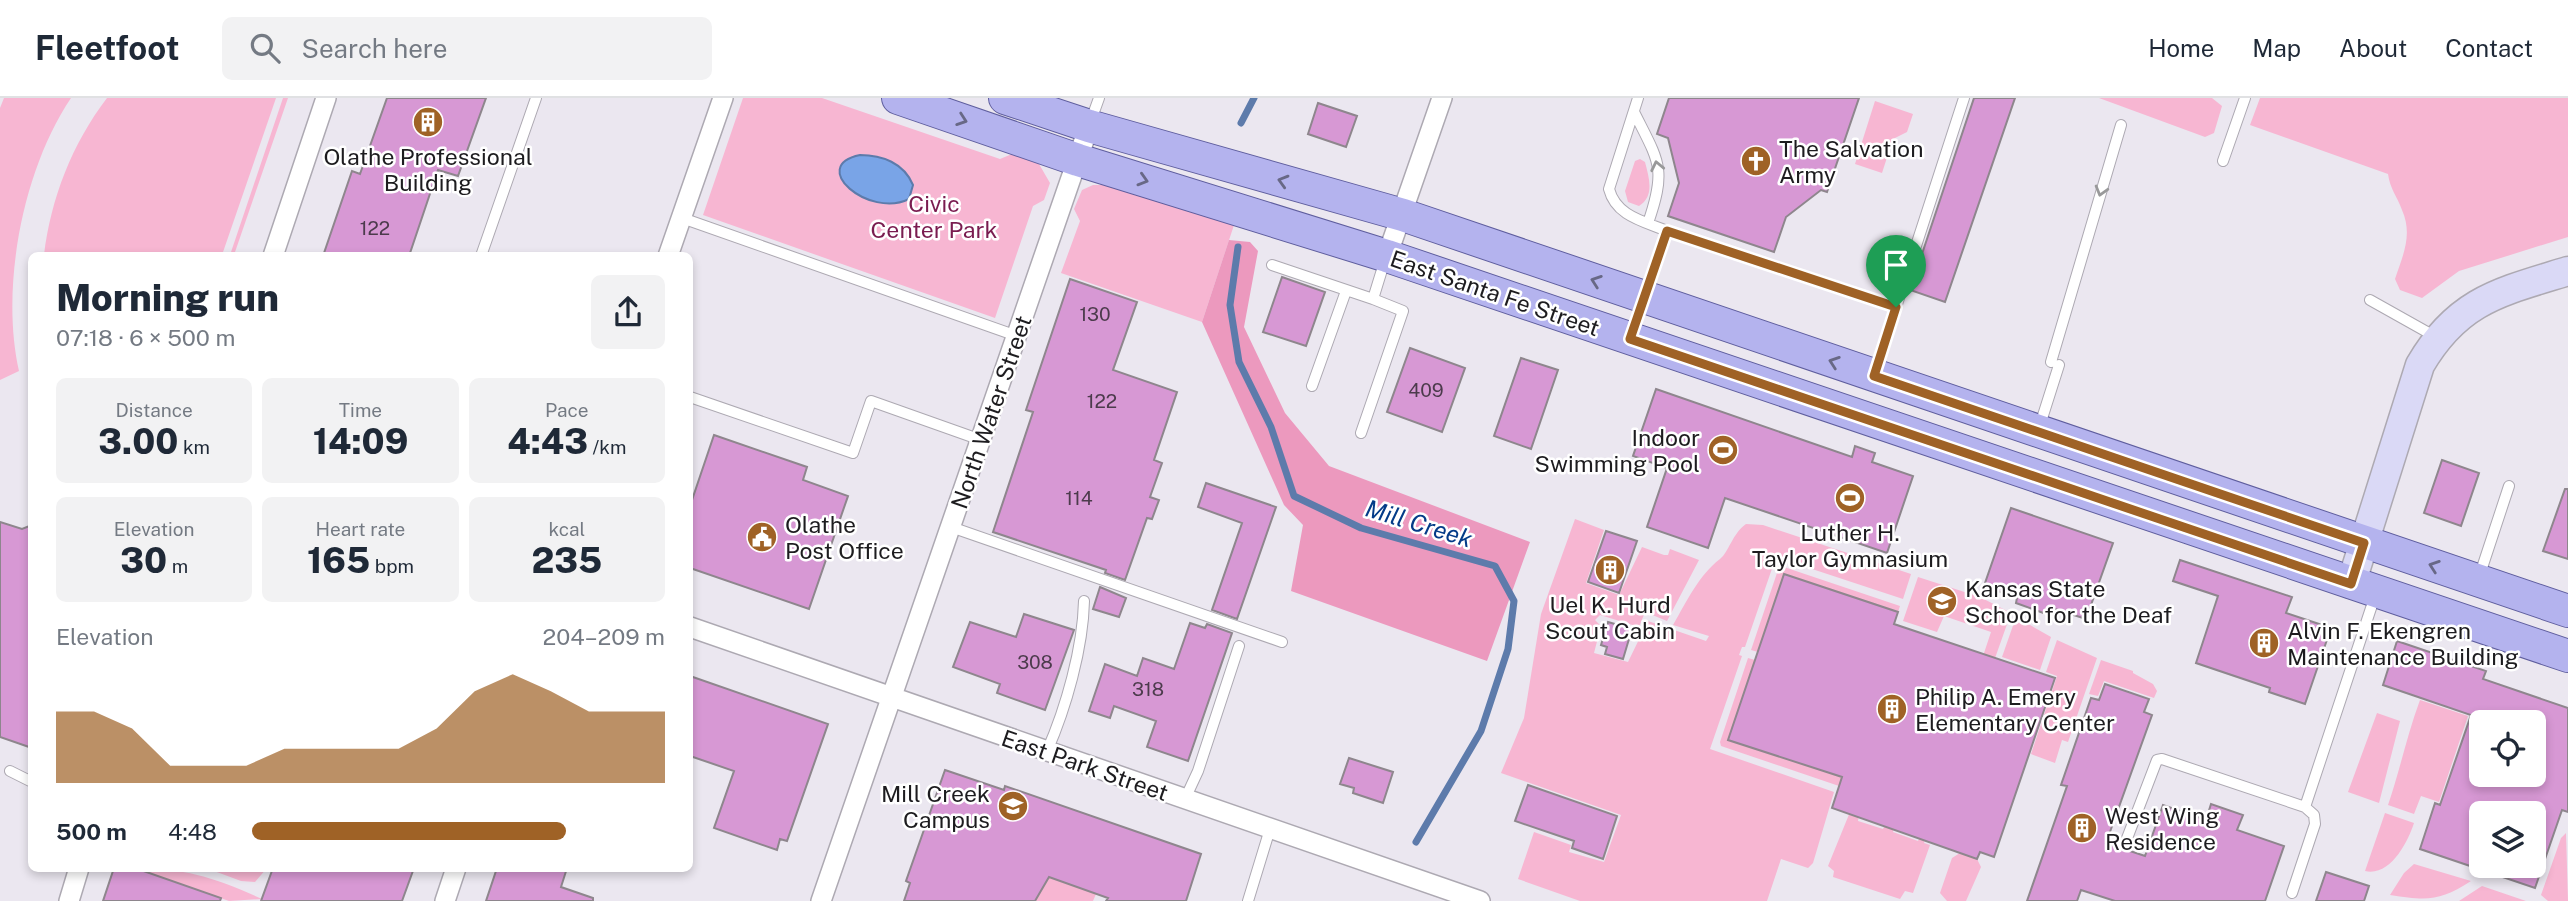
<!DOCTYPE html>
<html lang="en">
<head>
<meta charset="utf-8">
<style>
  body { margin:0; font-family:"Public Sans",sans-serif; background:#f2f2f3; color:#1f2937; height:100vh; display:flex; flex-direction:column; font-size:26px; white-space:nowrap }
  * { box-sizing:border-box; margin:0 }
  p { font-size:23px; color:#747a83 }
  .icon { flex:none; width:38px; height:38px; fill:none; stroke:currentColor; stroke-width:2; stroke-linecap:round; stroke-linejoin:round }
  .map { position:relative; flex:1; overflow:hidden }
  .side { position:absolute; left:28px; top:154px; width:665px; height:620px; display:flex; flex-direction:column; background:#fff; border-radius:10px; box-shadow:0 4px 10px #0003 }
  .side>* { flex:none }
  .controls { position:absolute; left:2469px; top:612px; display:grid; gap:14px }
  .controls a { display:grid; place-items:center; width:77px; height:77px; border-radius:10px; background:#fff; box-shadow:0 4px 10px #0003; font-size:35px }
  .pin { position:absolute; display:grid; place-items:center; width:60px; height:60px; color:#fff; margin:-72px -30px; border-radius:50% 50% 50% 0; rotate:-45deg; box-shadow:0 0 7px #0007 }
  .pin .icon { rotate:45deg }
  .round { display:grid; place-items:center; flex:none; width:74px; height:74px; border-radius:10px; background:#f2f2f3 }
  .headline { display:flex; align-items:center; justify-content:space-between; height:119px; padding:0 28px }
  h1 { font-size:38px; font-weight:800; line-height:52px }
  .metrics { display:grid; grid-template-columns:repeat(3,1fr); gap:10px; height:119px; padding:7px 28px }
  .metrics div { display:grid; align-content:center; border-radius:10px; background:#f2f2f3; text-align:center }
  .metrics b { font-size:35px; font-weight:800 }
  .metrics small { font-size:19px; font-weight:400 }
  .metrics p { font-size:19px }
  .chart { height:196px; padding:14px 28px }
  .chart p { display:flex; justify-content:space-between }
  .chart svg { width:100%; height:126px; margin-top:7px; fill:#9f6226; opacity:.7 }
  ul { padding:0 28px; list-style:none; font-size:23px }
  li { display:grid; grid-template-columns:112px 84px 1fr; align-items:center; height:52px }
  li i { height:18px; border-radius:9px; background:#9f6226 }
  header { display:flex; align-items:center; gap:42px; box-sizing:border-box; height:98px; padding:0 35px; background:#fff; border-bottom:2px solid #e0e1e3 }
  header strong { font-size:33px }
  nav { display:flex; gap:38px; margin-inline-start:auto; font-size:24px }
  .search { width:490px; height:63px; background:#f2f2f3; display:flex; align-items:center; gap:18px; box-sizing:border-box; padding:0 24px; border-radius:10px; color:#747a83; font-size:26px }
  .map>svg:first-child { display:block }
  .green { fill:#f7b6d2 }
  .forest { fill:#ec99be }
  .water { fill:#79a4e7; stroke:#5d7bab; stroke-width:2 }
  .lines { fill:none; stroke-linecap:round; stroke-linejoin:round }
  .stream { stroke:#5d7bab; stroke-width:7 }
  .building { fill:#d798d4; stroke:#8e868d; stroke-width:2; fill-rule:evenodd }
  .lane-casing { stroke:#ada9b2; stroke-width:12 }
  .street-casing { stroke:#ada9b2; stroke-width:22 }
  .secondary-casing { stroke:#ada9b2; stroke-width:31 }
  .primary-casing { stroke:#5f5e9e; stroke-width:34 }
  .lane { stroke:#fff; stroke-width:10 }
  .street { stroke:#fff; stroke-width:19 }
  .secondary { stroke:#dad9f6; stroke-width:28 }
  .primary { stroke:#b4b3ee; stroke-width:32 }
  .oneway { stroke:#686886 }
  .oneway2 { stroke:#99999a }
  .route-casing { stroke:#fff; stroke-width:14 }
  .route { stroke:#9f6226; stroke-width:9 }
  .labels { text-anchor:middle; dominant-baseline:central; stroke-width:5; stroke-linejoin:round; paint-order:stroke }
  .number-label { font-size:19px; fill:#4c3b4c }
  .poi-label { font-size:23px; fill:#1d1c1f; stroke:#fff; text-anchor:start }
  .park-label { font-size:23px; fill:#7a1c50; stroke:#fff }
  .street-label { font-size:23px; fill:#1d1c1f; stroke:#fff }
  .water-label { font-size:24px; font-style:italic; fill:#043b88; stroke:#fff }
</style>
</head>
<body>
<header>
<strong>Fleetfoot</strong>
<div class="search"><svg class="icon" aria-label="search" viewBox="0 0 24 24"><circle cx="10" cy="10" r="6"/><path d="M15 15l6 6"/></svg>Search here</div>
<nav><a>Home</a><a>Map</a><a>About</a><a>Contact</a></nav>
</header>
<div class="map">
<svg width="2568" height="803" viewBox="0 0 2568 803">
  <rect width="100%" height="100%" fill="#ebe7f0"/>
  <path class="green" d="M4 0H71C23 71 0 189 19 273L0 282V10Z
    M107 0H276L222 157H44C51 100 72 46 107 0Z
    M283 0H288L234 157H230Z
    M743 0H822L1000 61 1012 56 1039 66 1050 85 1044 102 1033 108 995 220 703 117Z
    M2099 0H2212L2222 8 2214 35 2205 39Z
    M2260 0H2568V139L2459 173 2422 200 2400 192 2395 181C2403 157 2413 137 2402 112 2397 98 2390 91 2388 76L2250 27Z
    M1875 3 1913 16 1907 34 1893 41 1882 75 1855 66Z
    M1640 61 1645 64C1649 80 1655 98 1639 108L1628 104 1625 93 1635 63Z
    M1093 87H1106L1235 124 1202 224 1061 175 1080 123 1074 111 1082 92Z
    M1575 421 1604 432 1586 485 1619 497 1642 449 1664 457H1668L1670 451 1699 462 1667 523 1645 514 1639 529 1600 517 1595 522 1601 528 1594 555 1628 564 1648 523 1706 543 1709 538 1673 527C1687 503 1699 477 1720 461 1729 454 1732 436 1746 426L1763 427 1911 476 1903 501 1776 459 1745 549H1742L1739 557 1742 558 1710 651 1834 694 1813 765 1808 770 1781 761 1767 803H1580L1518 781 1534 734 1571 747 1569 754 1604 764 1621 717 1501 675 1524 620 1541 516Z
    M1784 469 1900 508 1898 514 1784 476 1758 554 1751 552 1778 472Z
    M1918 479 1980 499 2011 515 1994 563 1983 558 1991 534 1944 518 1937 534 1903 523Z
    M2016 519 2051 539 2040 572 2002 559Z
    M2057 542 2097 560 2068 644 2062 642 2055 665 2031 656 2057 578 2046 574Z
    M1748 560 1755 562 1729 642 1842 679 1839 688 1721 648 1720 644Z
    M2101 562 2133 573V575L2153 586 2157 593 2154 600 2104 583 2098 598 2089 596Z
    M2420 602 2468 618 2439 704 2421 698 2414 716 2388 707C2400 672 2407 637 2420 602Z
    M2377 615 2400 623 2379 705 2348 694Z
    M1850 714 1859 717 1858 723 1883 731 1885 727 1894 730 1893 734 1918 743 1920 739 1925 741 1924 745 1930 747 1913 795 1905 793 1900 801 1833 779 1834 773 1828 768Z
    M2385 715 2414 725C2408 744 2390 779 2365 773Z
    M2566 735 2568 803H2548L2541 797 2561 740Z
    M1960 755 1977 761 1981 769 1966 803H1947L1940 795 1952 760Z
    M2414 766 2471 783C2440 803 2428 803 2390 797L2404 775Z
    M135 770C185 770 216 780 262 801L229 803Z
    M206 770H267L255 784 241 783Z
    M1049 779 1096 796 1093 803H1035Z
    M2482 788 2526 803H2459Z"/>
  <path class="forest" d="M1229 142 1250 144 1258 153 1244 229 1285 315 1329 368 1530 444 1487 563 1291 493 1303 427 1284 407 1202 224Z"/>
  <path class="water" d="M860 57C882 57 904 65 913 87L909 101C869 121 807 68 860 57Z"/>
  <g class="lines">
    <path class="stream" d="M1241 25 1254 0
      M1238 149 1230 207 1239 264 1271 329 1294 398 1361 430 1495 468 1514 503 1508 551 1481 633 1416 744"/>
  </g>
  <path class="building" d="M387 0H486L458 78 438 72 409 158H323L352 73 360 76Z
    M1669 0H1859L1827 94 1821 92 1786 119 1774 154 1668 118 1679 85 1668 40 1657 36Z
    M1974 0H2015L1945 204 1910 192Z
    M1318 5 1357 18 1346 49 1308 36Z
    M1282 179 1325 194 1306 248 1263 234Z
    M1070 181 1137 204 1113 272 1177 294 1154 362 1162 365 1150 399 1159 402 1152 421 1147 420 1125 482 1105 475 1106 472 993 434 1033 314 1026 312Z
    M1410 250 1465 270 1442 334 1387 314Z
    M1521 260 1558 272 1531 351 1494 338Z
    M1656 291 1852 359 1855 348 1875 355 1872 364 1913 378 1887 455 1725 400 1708 450 1647 429 1667 370 1633 358Z
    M714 337 807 369 803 382 848 398 809 511 690 470V408Z
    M2442 362 2479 375 2461 428 2424 415Z
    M1206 385 1276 409 1237 521 1212 512 1242 425 1198 409Z
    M2565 391H2568V461L2543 453Z
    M2011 410 2113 445 2086 521 2052 510 2049 517 2016 505 2017 500 1984 488Z
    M0 424 22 431 32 427V650L0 639Z
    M1606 433 1637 443 1619 495 1588 484Z
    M2180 462 2292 499 2286 515 2331 530 2305 606 2269 594 2270 590 2196 565 2218 498 2173 483Z
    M1784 476 1898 514 1894 526 2055 580 1994 759 1980 754 1977 761 1832 710 1842 679 1728 642Z
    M1100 489 1126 500 1119 519 1093 511Z
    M1024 516 1074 532 1045 612 997 595 1000 586 953 569 970 524 1016 539Z
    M1608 524 1632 531 1623 561 1605 556 1607 549 1601 547Z
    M1190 525 1205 530 1207 526 1232 535 1188 663 1147 649 1156 623 1114 608 1110 620 1089 613 1105 566 1137 578 1143 560 1174 571Z
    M2397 543 2486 573 2483 581 2568 610V714L2562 712 2535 790 2420 751 2435 705 2440 707 2471 617 2383 587ZM2482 625H2534V677H2482ZM2482 716H2534V768H2482Z
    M690 578 828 626 787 743 780 741 777 752 714 730 734 673 690 658Z
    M2105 586 2149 601 2144 614 2152 617 2106 745 2145 758 2163 707 2206 722 2211 706 2243 717 2237 732 2284 748 2265 803H2115L2081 792 2077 803H2027L2067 688 2061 687 2091 600 2099 602Z
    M1349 660 1393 674 1383 705 1353 695 1354 690 1340 686Z
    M945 672 1004 692 1005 688 1201 756 1186 803H1106L1108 800 1049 779 1035 803H904L910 785 906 783Z
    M1528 687 1617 718 1603 761 1572 750 1574 743 1515 723Z
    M114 770H135L221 800 220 803H103Z
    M273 770H414L402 803H261Z
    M497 770H567L561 789 593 800V803H486Z
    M2326 774 2369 788 2364 803H2316Z"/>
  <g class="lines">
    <g class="lane-casing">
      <path id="lane" d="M1638 0 1609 91C1616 118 1643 123 1667 133L1645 195
        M1634 14C1659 64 1667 70 1648 125
        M1090 25 1099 0
        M2223 63 2245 0
        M682 120 1017 238
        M1667 133 1896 209
        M481 158 536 0
        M1272 167 1373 201 1385 162
        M2370 202 2436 239
        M2051 264 2121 27
        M1875 274 1964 0
        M1312 288 1346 193
        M690 299 853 355 871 303 981 342
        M2039 330 2059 267
        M1361 335 1403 213 1373 201
        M951 429 1282 544
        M2479 479 2509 388
        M1047 653C1066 610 1083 550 1084 503
        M10 673 32 684
        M1185 701 1198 673 1239 548
        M2126 743 2157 662 2162 661 2305 709
        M2292 795 2315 726 2314 717 2305 709 2375 498
        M1248 803 1270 731"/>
    </g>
    <g class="street-casing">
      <path id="street" d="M273 158 326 0
        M668 158 723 0
        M1387 158 1442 0
        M690 529 1480 803
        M69 803 79 770
        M445 803 456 770
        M821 803 1089 28"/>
    </g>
    <g class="secondary-casing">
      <path id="secondary" d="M2351 486 2420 267C2458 202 2500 194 2568 173"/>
    </g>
    <g class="primary-casing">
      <path id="primary" d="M898 0 1078 62 1387 158 2568 558
        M1005 0 1089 28 1403 117 2568 513"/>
    </g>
    <use href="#lane" class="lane"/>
    <use href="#street" class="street"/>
    <use href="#secondary" class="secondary"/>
    <use href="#primary" class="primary"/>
  </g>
  <defs><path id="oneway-chevron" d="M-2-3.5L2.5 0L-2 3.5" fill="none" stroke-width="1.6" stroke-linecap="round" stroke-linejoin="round" transform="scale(1.75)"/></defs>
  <g class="oneway">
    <use href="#oneway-chevron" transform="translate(962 22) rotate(19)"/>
    <use href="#oneway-chevron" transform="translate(1143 82) rotate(17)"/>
    <use href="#oneway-chevron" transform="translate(1283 83) rotate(-164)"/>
    <use href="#oneway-chevron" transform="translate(1596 183) rotate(-161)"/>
    <use href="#oneway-chevron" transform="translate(1834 264) rotate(-161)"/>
    <use href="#oneway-chevron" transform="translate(2434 468) rotate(-161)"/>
  </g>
  <g class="oneway2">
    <use href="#oneway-chevron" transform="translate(1657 68) rotate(-102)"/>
    <use href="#oneway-chevron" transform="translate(2101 93) rotate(106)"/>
  </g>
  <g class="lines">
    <g class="route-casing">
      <path id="route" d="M1667 133 1896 209 1874 278 2364 445 2351 486 1630 241Z"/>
    </g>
    <use href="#route" class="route"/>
  </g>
  <defs>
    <g id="building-disc" transform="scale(1.575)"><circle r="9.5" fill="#9f6226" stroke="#fff"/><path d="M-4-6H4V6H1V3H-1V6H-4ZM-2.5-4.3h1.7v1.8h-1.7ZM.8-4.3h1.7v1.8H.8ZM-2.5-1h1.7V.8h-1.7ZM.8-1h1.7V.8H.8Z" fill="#fff"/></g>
    <g id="church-disc" transform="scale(1.575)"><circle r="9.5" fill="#9f6226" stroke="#fff"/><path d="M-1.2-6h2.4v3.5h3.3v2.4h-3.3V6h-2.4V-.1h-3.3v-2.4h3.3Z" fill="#fff"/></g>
    <g id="stadium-disc" transform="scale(1.575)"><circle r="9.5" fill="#9f6226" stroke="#fff"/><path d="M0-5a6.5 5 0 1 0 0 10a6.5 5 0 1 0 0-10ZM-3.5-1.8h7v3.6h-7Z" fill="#fff"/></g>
    <g id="civic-disc" transform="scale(1.575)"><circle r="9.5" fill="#9f6226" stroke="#fff"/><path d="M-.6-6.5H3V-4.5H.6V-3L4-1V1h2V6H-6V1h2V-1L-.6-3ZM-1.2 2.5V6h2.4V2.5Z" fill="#fff"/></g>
    <g id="school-disc" transform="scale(1.575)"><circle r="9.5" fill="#9f6226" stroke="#fff"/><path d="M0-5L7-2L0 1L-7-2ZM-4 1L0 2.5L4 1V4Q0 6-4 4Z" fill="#fff"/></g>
  </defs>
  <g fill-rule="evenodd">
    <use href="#building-disc" x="428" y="24"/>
    <use href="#church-disc" x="1756" y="63"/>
    <use href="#stadium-disc" x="1723" y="352"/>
    <use href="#stadium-disc" x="1850" y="400"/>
    <use href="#civic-disc" x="762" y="439"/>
    <use href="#building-disc" x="1610" y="472"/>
    <use href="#school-disc" x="1942" y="503"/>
    <use href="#building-disc" x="2264" y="545"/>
    <use href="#building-disc" x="1892" y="611"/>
    <use href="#school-disc" x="1013" y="708"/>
    <use href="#building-disc" x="2082" y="730"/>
  </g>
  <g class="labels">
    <g class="number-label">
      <text x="375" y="130">122</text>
      <text x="1095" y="216">130</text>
      <text x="1426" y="292">409</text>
      <text x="1102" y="303">122</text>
      <text x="1079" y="400">114</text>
      <text x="1035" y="564">308</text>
      <text x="1148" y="591">318</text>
    </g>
    <g class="poi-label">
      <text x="1779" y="50">The Salvation<tspan x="1779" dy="26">Army</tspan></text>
      <text x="428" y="58" text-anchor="middle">Olathe Professional<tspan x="428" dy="26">Building</tspan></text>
      <text x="1700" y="339" text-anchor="end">Indoor<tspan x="1700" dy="26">Swimming Pool</tspan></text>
      <text x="785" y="426">Olathe<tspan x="785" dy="26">Post Office</tspan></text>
      <text x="1850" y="434" text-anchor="middle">Luther H.<tspan x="1850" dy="26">Taylor Gymnasium</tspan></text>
      <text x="1965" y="490">Kansas State<tspan x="1965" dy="26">School for the Deaf</tspan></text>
      <text x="1610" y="506" text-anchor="middle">Uel K. Hurd<tspan x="1610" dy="26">Scout Cabin</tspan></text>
      <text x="2287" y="532">Alvin F. Ekengren<tspan x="2287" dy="26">Maintenance Building</tspan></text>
      <text x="1915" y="598">Philip A. Emery<tspan x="1915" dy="26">Elementary Center</tspan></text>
      <text x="990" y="695" text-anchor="end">Mill Creek<tspan x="990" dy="26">Campus</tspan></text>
      <text x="2105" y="717">West Wing<tspan x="2105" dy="26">Residence</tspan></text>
    </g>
    <g class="park-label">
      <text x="934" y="105">Civic<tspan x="934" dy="26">Center Park</tspan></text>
    </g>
    <g class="street-label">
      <text transform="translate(1495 195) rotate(19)">East Santa Fe Street</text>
      <text transform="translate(991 314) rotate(-71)">North Water Street</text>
      <text transform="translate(1085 667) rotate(19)">East Park Street</text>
    </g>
    <g class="water-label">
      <text transform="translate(1419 425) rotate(17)">Mill Creek</text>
    </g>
  </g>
</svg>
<div class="controls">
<a><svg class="icon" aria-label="locate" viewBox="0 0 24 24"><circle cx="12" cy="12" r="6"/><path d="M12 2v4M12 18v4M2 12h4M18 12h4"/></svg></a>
<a><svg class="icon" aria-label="layers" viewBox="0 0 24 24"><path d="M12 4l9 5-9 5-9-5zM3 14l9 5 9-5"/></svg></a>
</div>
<div class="pin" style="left:1896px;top:209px;background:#1e9e55"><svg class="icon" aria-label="arrive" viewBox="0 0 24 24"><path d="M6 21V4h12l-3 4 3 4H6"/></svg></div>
<section class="side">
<div class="headline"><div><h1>Morning run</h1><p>07:18 · 6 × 500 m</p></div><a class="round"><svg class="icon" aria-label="share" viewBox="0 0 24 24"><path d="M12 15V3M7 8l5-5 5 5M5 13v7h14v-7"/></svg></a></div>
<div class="metrics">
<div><p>Distance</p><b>3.00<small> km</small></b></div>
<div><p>Time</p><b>14:09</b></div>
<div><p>Pace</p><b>4:43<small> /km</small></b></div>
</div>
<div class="metrics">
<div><p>Elevation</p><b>30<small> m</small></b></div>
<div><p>Heart rate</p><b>165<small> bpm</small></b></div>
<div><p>kcal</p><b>235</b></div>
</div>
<div class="chart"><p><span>Elevation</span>204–209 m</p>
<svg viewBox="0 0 160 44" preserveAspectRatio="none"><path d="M0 44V19L10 19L20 25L30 38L40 38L50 38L60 32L70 32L80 32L90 32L100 25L110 12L120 6L130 12L140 19L150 19L160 19V44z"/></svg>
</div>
<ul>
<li><b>500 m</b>4:48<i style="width:76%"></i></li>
</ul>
</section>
</div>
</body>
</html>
